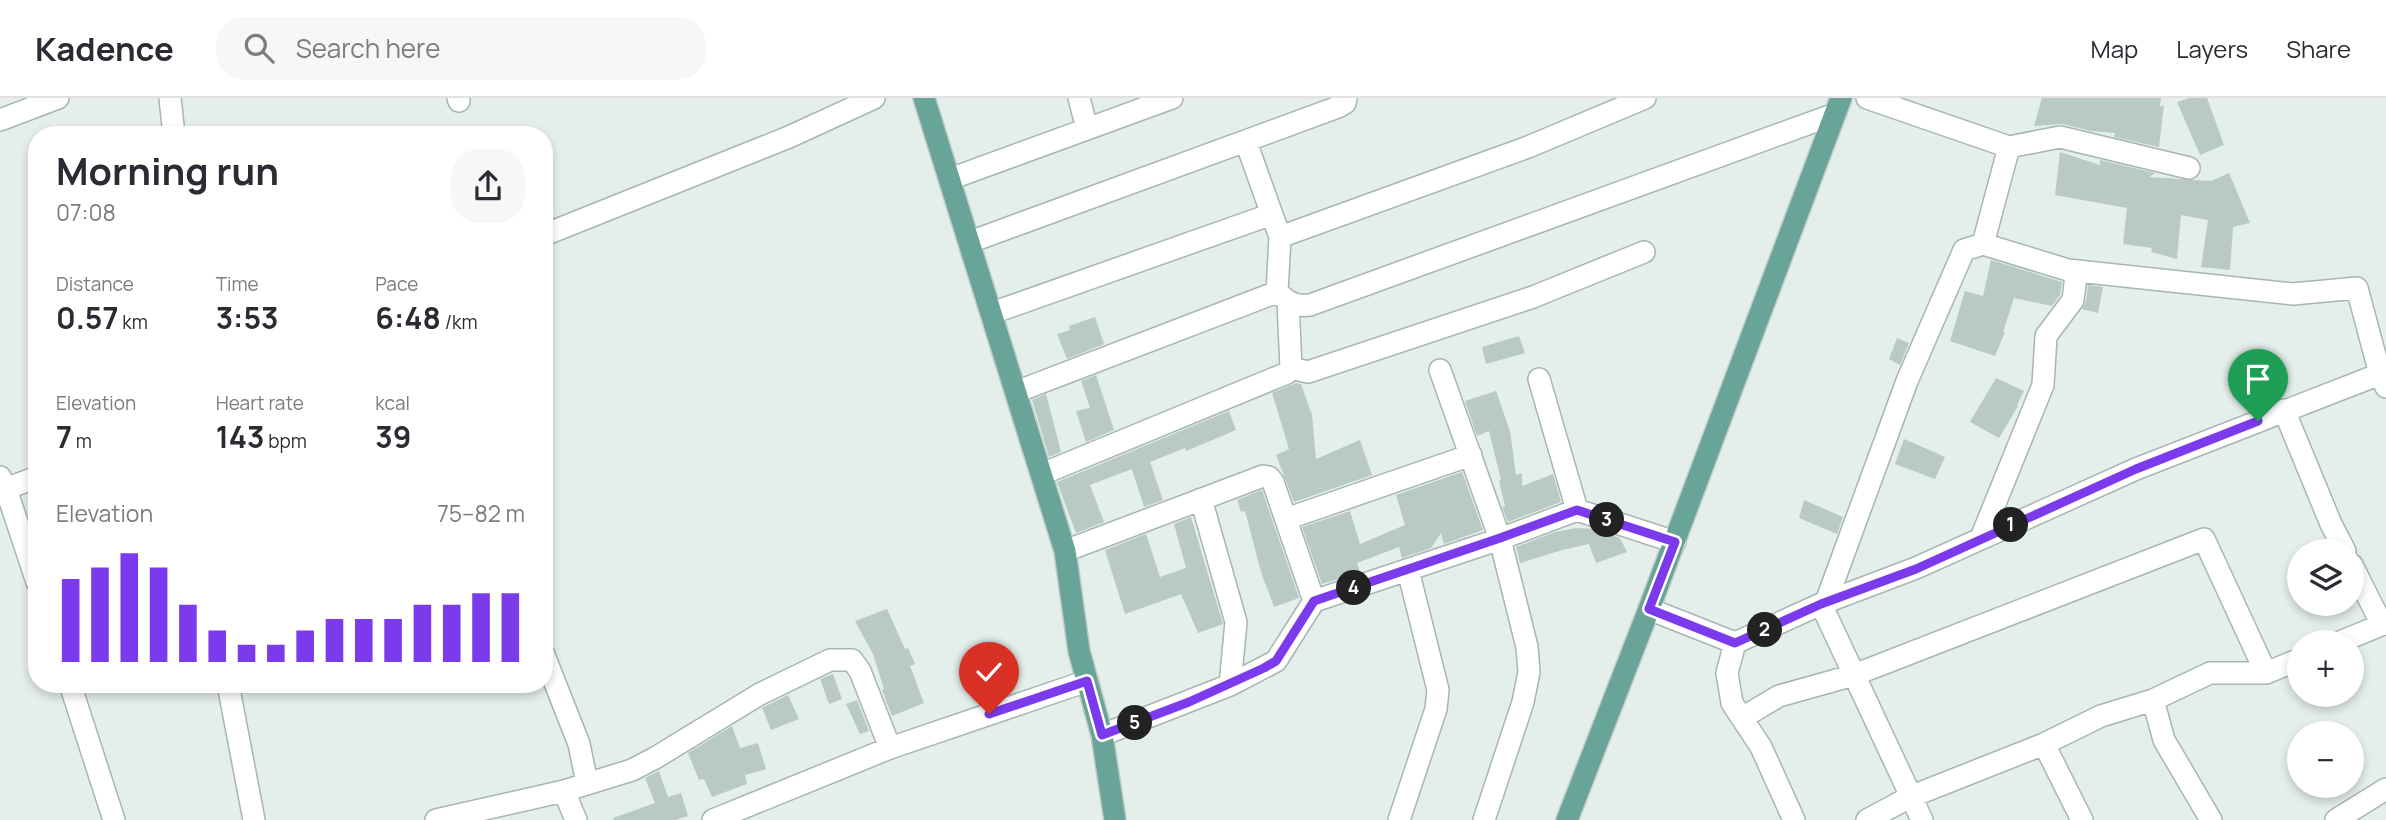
<!DOCTYPE html>
<html lang="en">
<head>
<meta charset="utf-8">
<style>
  body { margin:0; font-family:Manrope,sans-serif; background:#f7f7f7; color:#2b2b33; height:100vh; display:flex; flex-direction:column; font-size:26px; white-space:nowrap }
  * { box-sizing:border-box; margin:0 }
  p { font-size:23px; color:#7c7c81 }
  .icon { flex:none; width:38px; height:38px; fill:none; stroke:currentColor; stroke-width:2; stroke-linecap:round; stroke-linejoin:round }
  .map { position:relative; flex:1; overflow:hidden }
  .side { position:absolute; left:28px; top:28px; width:525px; height:567px; display:flex; flex-direction:column; background:#fff; border-radius:28px; box-shadow:0 4px 10px #0003 }
  .side>* { flex:none }
  .fabs { position:absolute; left:2287px; top:441px; display:grid; gap:14px }
  .fabs a { display:grid; place-items:center; width:77px; height:77px; border-radius:50%; background:#fff; box-shadow:0 4px 10px #0003; font-size:35px }
  .pin { position:absolute; display:grid; place-items:center; width:60px; height:60px; color:#fff; margin:-72px -30px; border-radius:50% 50% 50% 0; rotate:-45deg; box-shadow:0 0 7px #0007 }
  .pin .icon { rotate:45deg }
  .km { position:absolute; width:35px; height:35px; margin:-18px; border-radius:50%; background:#222; color:#fff; font-size:19px; line-height:35px; text-align:center }
  .round { display:grid; place-items:center; flex:none; width:74px; height:74px; border-radius:28px; background:#f7f7f7 }
  .summary { display:flex; align-items:center; justify-content:space-between; height:119px; padding:0 28px }
  h1 { font-size:38px; font-weight:700; line-height:52px }
  .figures { display:grid; grid-template-columns:repeat(3,1fr); gap:10px; height:119px; padding:7px 28px }
  .figures div { display:grid; align-content:center }
  .figures b { font-size:30px; font-weight:700 }
  .figures small { font-size:19px; font-weight:400 }
  .figures p { font-size:19px }
  .chart { height:196px; padding:14px 28px }
  .chart p { display:flex; justify-content:space-between }
  .chart svg { width:100%; height:126px; margin-top:7px; stroke:#7c3aed; stroke-width:6 }
  header { display:flex; align-items:center; gap:42px; box-sizing:border-box; height:98px; padding:0 35px; background:#fff; border-bottom:2px solid #e1e1e2 }
  header strong { font-size:33px }
  nav { display:flex; gap:38px; margin-inline-start:auto; font-size:24px }
  .search { width:490px; height:63px; background:#f7f7f7; display:flex; align-items:center; gap:18px; box-sizing:border-box; padding:0 24px; border-radius:28px; color:#7c7c81; font-size:26px }
  .map>svg:first-child { display:block }
  .building { fill:#b9c9c3 }
  .lines { fill:none; stroke-linecap:round; stroke-linejoin:round }
  .minor-casing { stroke:#a6b6b2; stroke-width:24 }
  .major-casing { stroke:#c1cac8; stroke-width:24 }
  .minor { stroke:#fff; stroke-width:21 }
  .major { stroke:#68a498; stroke-width:21 }
  .route-casing { stroke:#fff; stroke-width:14 }
  .route { stroke:#7c3aed; stroke-width:9 }
</style>
</head>
<body>
<header>
<strong>Kadence</strong>
<div class="search"><svg class="icon" aria-label="search" viewBox="0 0 24 24"><circle cx="10" cy="10" r="6"/><path d="M15 15l6 6"/></svg>Search here</div>
<nav><a>Map</a><a>Layers</a><a>Share</a></nav>
</header>
<div class="map">
<svg width="2386" height="722" viewBox="0 0 2386 722">
  <rect width="100%" height="100%" fill="#e4eeea"/>
  <path class="building" d="M2042 0H2161L2160 9 2164 7 2159 49 2114 39 2115 35 2091 33 2063 26 2034 28Z
    M2189 0H2207L2224 47 2200 57 2177 4Z
    M2060 54 2100 67V62L2155 75 2149 79 2211 83 2229 75 2250 125 2233 129 2230 172 2201 169 2208 122 2181 117 2177 161 2151 154 2152 150 2123 146 2127 110 2055 97Z
    M1991 162 2062 184 2060 197 2052 208 2014 200 2003 234H2005L1995 258 1950 243 1965 193 1983 198Z
    M2088 187 2103 189 2098 215 2082 211 2086 204Z
    M1095 219 1104 246 1067 261 1057 236 1070 232 1069 228Z
    M1519 238 1525 255 1486 266 1482 249Z
    M1897 240 1909 245 1900 267 1889 261Z
    M1096 277 1114 332 1086 344 1076 313 1090 310 1081 283Z
    M1996 280 2024 293 2017 307 2018 308 1999 340 1970 324Z
    M1296 285 1301 286 1312 317 1316 361 1360 342 1372 377 1294 404 1276 357 1289 351 1272 295Z
    M1496 293 1510 333 1516 377 1522 375V388L1553 376 1561 404 1508 424 1502 409 1505 408 1499 383 1501 382 1489 333 1477 338 1465 303Z
    M1046 296 1061 354 1049 359 1032 302Z
    M1229 313 1236 332 1186 353 1185 350 1150 364 1163 402 1144 409 1132 371 1090 387 1104 424 1076 435 1057 384Z
    M1904 341 1945 359 1935 381 1895 366Z
    M1462 374 1483 432 1444 446 1441 435 1431 450 1402 460 1399 449 1357 465 1360 474 1322 486 1302 429 1350 413 1360 446 1405 427 1396 397Z
    M1262 392 1299 500 1274 509 1261 474 1245 413 1241 414 1237 402Z
    M1804 402 1843 419 1837 436 1799 420Z
    M1191 419 1223 526 1198 535 1181 496 1125 516 1105 452 1146 436 1160 479 1186 470 1174 426Z
    M1576 430 1594 431 1620 440 1627 454 1596 465 1589 446 1562 452 1520 465 1516 449 1555 434Z
    M887 511 905 551 908 550 915 566 910 568 924 605 892 618 882 592 884 591 873 556 855 523Z
    M833 576 842 601 829 606 820 581Z
    M788 597 799 621 771 632 762 610Z
    M857 602 869 633 860 636 846 606Z
    M732 628 740 650 758 645 766 671 745 677 747 686 712 699 704 681 699 682 688 655Z
    M659 673 668 699 681 695 688 718 676 722H614L613 720 655 705 645 680Z"/>
  <g class="lines">
    <g class="minor-casing">
      <path id="minor" d="M170 0 174 37
        M458 0 459 3
        M1079 0 1087 31
        M1867 0 2009 49
        M0 22 58 0
        M950 81 1172 0
        M544 137 789 39 874 0
        M1280 139 1528 49 1645 0
        M970 144 1338 9 1345 5 1346 0
        M1983 146 2009 49 2060 39 2189 70
        M1277 194C1288 204 1294 209 1310 207L1835 16
        M992 215 1272 116
        M1291 270 1308 274 1533 199 1644 154
        M1440 272 1500 441 1527 549 1529 574 1523 604 1484 722
        M1539 281 1577 412
        M1016 294 1277 194 1280 139 1246 44
        M2284 312 2331 426 2345 453
        M1042 376 1287 275 1291 270 1288 204
        M0 379 6 391 37 484
        M0 393 37 379
        M1286 421 1471 357
        M1981 440 2043 287 2046 238 2073 202 2076 178 2068 172
        M1065 453 1263 378 1269 379 1273 384 1314 503 1500 441 1577 412 1675 444
        M2352 467 2382 527
        M1826 504 1907 283 1964 152 1983 146 2068 172 2293 196 2357 190 2380 276 2386 289
        M1821 506 1922 722
        M1649 511 1735 545 1821 506 1916 470 2136 371 2380 276
        M2340 544 2386 525
        M1735 545 1727 575 1732 605 1761 649 1794 722
        M544 557 579 646 587 685
        M70 586 114 722
        M228 586 254 722
        M1230 587 1276 563 1314 503
        M2153 602 2164 642 2211 722
        M1742 620 1779 598 1854 577 2204 441 2266 575
        M1102 637 1230 587 1236 524 1201 401
        M2044 646 2082 722
        M564 693 576 722
        M436 722 564 693 632 672 655 660 760 596 830 562H852L860 573 890 650
        M713 722 890 650 1087 583
        M1399 722 1436 611 1438 592 1408 472
        M1867 722 1910 699 2044 646 2101 618 2153 602 2210 575H2266L2300 561
        M2336 722 2386 691"/>
    </g>
    <g class="major-casing">
      <path id="major" d="M924 0 1065 453 1079 553 1102 637 1115 722
        M1567 722 1649 511 1841 0"/>
    </g>
    <use href="#minor" class="minor"/>
    <use href="#major" class="major"/>
  </g>
  <g class="lines">
    <g class="route-casing">
      <path id="route" d="M989 616 1087 583 1102 637 1189 604 1264 570 1276 563 1314 503 1500 440 1577 412 1675 444 1649 511 1735 545 1821 506 1916 471 2136 371 2258 323"/>
    </g>
    <use href="#route" class="route"/>
  </g>
</svg>
<div class="fabs">
<a><svg class="icon" aria-label="layers" viewBox="0 0 24 24"><path d="M12 4l9 5-9 5-9-5zM3 14l9 5 9-5"/></svg></a>
<a>+</a>
<a>−</a>
</div>
<div class="pin" style="left:2258px;top:323px;background:#1e9e55"><svg class="icon" aria-label="arrive" viewBox="0 0 24 24"><path d="M6 21V4h12l-3 4 3 4H6"/></svg></div>
<div class="pin" style="left:989px;top:616px;background:#d93025"><svg class="icon" aria-label="check" viewBox="0 0 24 24"><path d="M5 12l5 5 9-10"/></svg></div>
<b class="km" style="left:2011px;top:427px">1</b>
<b class="km" style="left:1765px;top:532px">2</b>
<b class="km" style="left:1607px;top:422px">3</b>
<b class="km" style="left:1354px;top:490px">4</b>
<b class="km" style="left:1135px;top:625px">5</b>
<section class="side">
<div class="summary"><div><h1>Morning run</h1><p>07:08</p></div><a class="round"><svg class="icon" aria-label="share" viewBox="0 0 24 24"><path d="M12 15V3M7 8l5-5 5 5M5 13v7h14v-7"/></svg></a></div>
<div class="figures">
<div><p>Distance</p><b>0.57<small> km</small></b></div>
<div><p>Time</p><b>3:53</b></div>
<div><p>Pace</p><b>6:48<small> /km</small></b></div>
</div>
<div class="figures">
<div><p>Elevation</p><b>7<small> m</small></b></div>
<div><p>Heart rate</p><b>143<small> bpm</small></b></div>
<div><p>kcal</p><b>39</b></div>
</div>
<div class="chart"><p><span>Elevation</span>75–82 m</p>
<svg viewBox="0 0 160 44" preserveAspectRatio="none"><path d="M5 44V15M15 44V11M25 44V6M35 44V11M45 44V24M55 44V33M65 44V38M75 44V38M85 44V33M95 44V29M105 44V29M115 44V29M125 44V24M135 44V24M145 44V20M155 44V20"/></svg>
</div>
</section>
</div>
</body>
</html>
